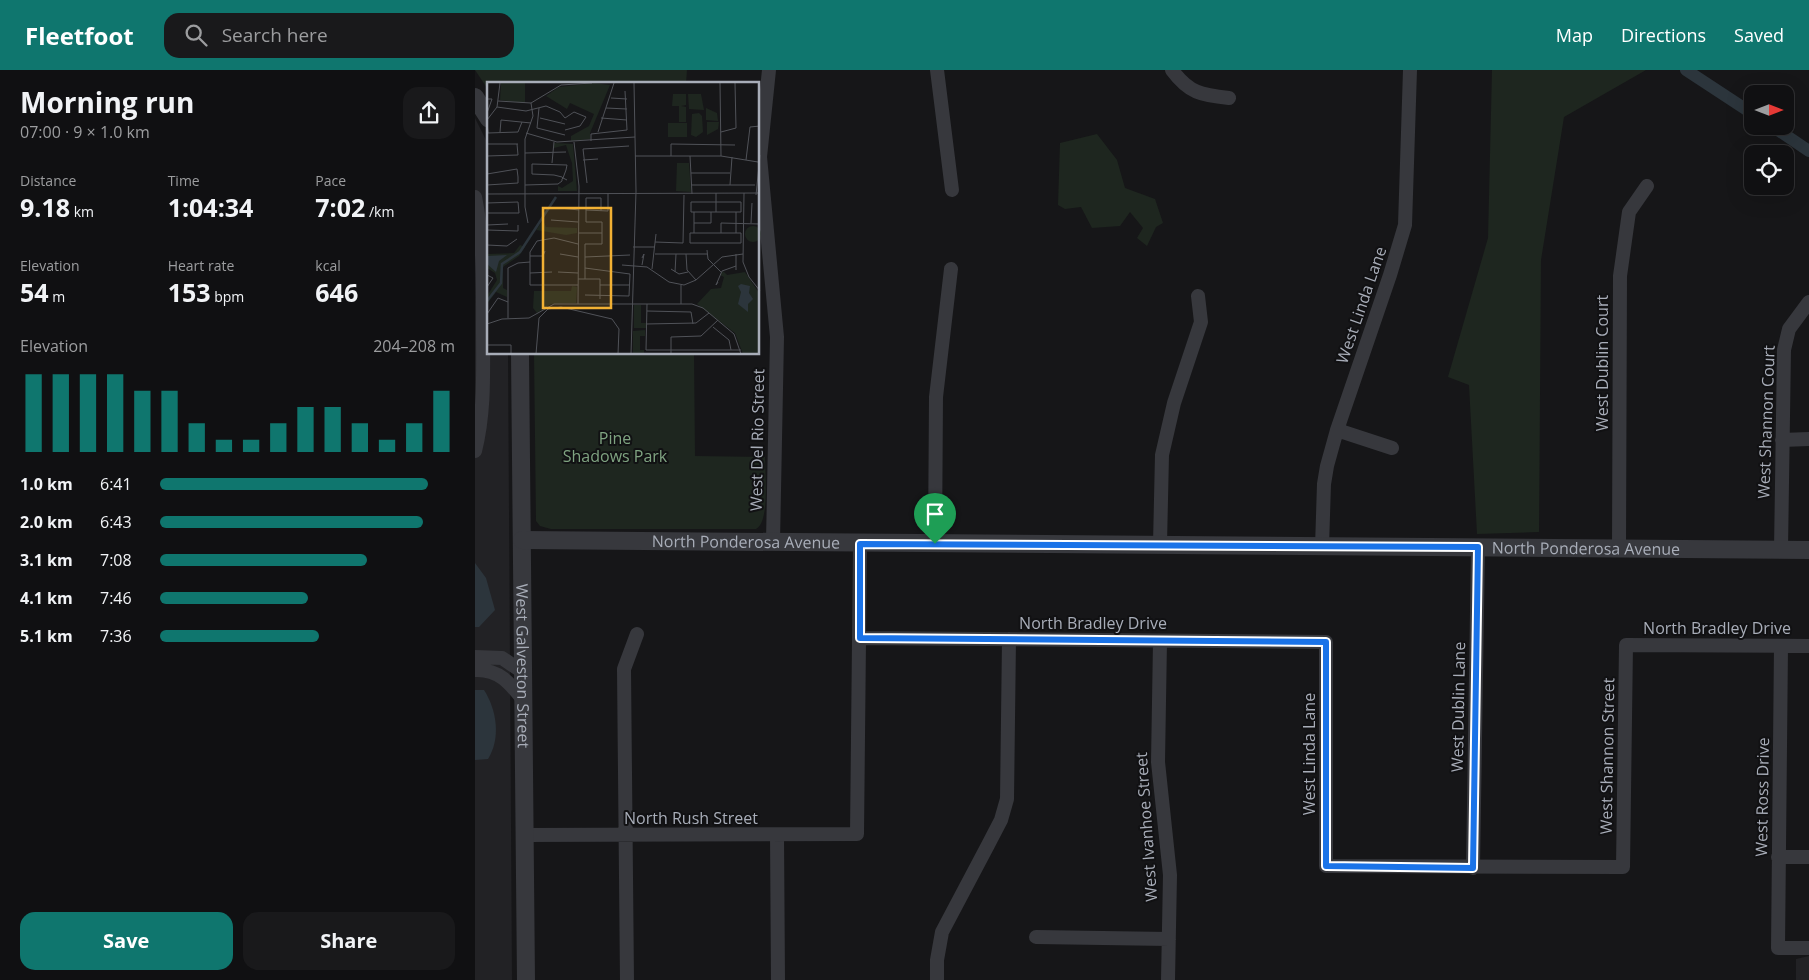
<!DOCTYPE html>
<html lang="en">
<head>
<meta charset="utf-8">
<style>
  body { margin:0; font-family:"Open Sans",sans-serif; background:#19191b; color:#f1f3f6; height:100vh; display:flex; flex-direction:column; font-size:19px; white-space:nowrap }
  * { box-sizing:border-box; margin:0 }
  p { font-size:16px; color:#9c9d9f }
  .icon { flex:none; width:28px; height:28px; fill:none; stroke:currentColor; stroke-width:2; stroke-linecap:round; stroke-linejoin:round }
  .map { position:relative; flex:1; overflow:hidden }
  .details { display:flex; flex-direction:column; background:#101012; width:475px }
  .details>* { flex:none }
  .needle { width:32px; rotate:90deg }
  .controls { position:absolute; left:1269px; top:15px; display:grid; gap:10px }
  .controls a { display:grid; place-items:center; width:50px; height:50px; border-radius:10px; background:#101012; box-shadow:0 5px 20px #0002,0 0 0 1px #303032; font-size:25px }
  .pin { position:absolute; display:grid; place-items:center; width:42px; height:42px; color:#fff; margin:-51px -21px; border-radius:50% 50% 50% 0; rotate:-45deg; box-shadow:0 0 5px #0007 }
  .pin .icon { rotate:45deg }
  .round { display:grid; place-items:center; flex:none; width:52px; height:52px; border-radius:15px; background:#19191b }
  .summary { display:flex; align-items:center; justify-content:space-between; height:85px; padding:0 20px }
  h1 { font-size:28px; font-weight:700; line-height:38px }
  .metrics { display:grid; grid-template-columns:repeat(3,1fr); gap:8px; height:85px; padding:5px 20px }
  .metrics div { display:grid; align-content:center }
  .metrics b { font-size:25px; font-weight:700 }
  .metrics small { font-size:14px; font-weight:400 }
  .metrics p { font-size:14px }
  .chart { height:140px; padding:10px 20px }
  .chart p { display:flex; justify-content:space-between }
  .chart svg { width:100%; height:90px; margin-top:5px; stroke:#0f766e; stroke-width:6 }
  .button { display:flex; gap:10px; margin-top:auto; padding:10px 20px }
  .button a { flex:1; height:58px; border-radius:15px; background:#0f766e; color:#fff; font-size:20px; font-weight:700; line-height:58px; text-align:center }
  .button a+a { background:#19191b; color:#f1f3f6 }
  ul { padding:0 20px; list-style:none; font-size:16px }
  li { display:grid; grid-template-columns:80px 60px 1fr; align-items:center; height:38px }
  li i { height:12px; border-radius:6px; background:#0f766e }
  header { display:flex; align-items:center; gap:30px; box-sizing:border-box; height:70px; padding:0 25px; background:#0f766e; color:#fff }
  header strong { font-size:24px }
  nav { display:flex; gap:28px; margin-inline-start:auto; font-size:18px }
  .search { width:350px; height:45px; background:#19191b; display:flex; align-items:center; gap:12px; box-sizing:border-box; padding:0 18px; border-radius:15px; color:#9c9d9f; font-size:19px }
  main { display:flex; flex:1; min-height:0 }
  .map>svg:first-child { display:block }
  .built { fill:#222225 }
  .green { fill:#1e261f }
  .water { fill:#2c353c }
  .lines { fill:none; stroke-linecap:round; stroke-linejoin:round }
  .canal { stroke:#2c353c; stroke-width:12 }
  .minor { stroke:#37383d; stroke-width:14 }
  .tertiary { stroke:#37383d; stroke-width:18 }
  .route-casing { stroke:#fff; stroke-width:10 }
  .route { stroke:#1a73e8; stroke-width:6 }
  .labels { text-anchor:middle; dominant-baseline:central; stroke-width:4; stroke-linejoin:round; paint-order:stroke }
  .street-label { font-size:16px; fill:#a8adb8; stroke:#111113 }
  .park-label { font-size:16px; fill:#7fa381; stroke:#111113 }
  .inset-river { fill:none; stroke:#2c353c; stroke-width:2.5 }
  .inset-road { fill:none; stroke:#505258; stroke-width:1 }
  .view { fill:#f2b134; fill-opacity:0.15; stroke:#f2b134; stroke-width:2.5 }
  .inset-edge { fill:none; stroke:#a8adb8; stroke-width:2.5 }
</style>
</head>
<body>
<header>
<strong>Fleetfoot</strong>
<div class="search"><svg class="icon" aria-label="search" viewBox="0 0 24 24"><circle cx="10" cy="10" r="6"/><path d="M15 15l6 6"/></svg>Search here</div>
<nav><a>Map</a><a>Directions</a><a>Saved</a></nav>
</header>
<main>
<section class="details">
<div class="summary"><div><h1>Morning run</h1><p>07:00 · 9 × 1.0 km</p></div><a class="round"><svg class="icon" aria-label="share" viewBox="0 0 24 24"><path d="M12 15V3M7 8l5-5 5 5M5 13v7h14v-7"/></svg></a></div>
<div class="metrics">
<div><p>Distance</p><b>9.18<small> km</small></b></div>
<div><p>Time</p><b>1:04:34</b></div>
<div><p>Pace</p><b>7:02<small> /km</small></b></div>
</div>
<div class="metrics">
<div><p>Elevation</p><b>54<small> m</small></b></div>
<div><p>Heart rate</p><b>153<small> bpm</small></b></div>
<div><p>kcal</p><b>646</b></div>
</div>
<div class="chart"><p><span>Elevation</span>204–208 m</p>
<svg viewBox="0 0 160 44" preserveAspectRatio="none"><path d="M5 44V6M15 44V6M25 44V6M35 44V6M45 44V14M55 44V14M65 44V30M75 44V38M85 44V38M95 44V30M105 44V22M115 44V22M125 44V30M135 44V38M145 44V30M155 44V14"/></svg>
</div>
<ul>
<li><b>1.0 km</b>6:41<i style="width:91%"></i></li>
<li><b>2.0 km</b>6:43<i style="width:89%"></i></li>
<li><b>3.1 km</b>7:08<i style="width:70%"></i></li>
<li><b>4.1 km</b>7:46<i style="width:50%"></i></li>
<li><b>5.1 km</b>7:36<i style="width:54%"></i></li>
</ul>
<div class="button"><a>Save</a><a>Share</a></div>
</section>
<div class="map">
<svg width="1334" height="910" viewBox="0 0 1334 910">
  <rect width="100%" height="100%" fill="#161618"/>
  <path class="built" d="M0 48 14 76V284H33L37 910H0Z
    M1334 886V910H1321V889Z"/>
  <path class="green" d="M0 0H212L211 14H14V21Z
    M1017 0H1171L1089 47 1066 190 1064 462 1002 464 994 315 973 307 1013 168Z
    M622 64 642 90 650 118 680 129 688 153 681 157 672 176 662 168 668 158 655 142 645 156 617 158 606 137 590 139 583 135 585 73Z
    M59 284H219L220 386 290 387C290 403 295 452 281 459H76L65 456 61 451Z"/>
  <path class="water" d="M0 493 11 508 20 540 4 557H0Z
    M0 620H9C22 640 26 669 13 689L0 690Z"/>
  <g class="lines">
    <path class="canal" d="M1211 0 1278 44
      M1297 56 1334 81"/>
    <path class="minor" d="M294 0 285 87 302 267 298 472
      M462 0 477 120
      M697 0C714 23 726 25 754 28
      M0 127C9 171 8 216 8 260 8 301 10 341 0 381
      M862 360 917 378
      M1307 370 1334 369
      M460 474 461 327 476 199
      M685 474 687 385 699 333 726 252 723 226
      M847 477 849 414 852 396 862 360 915 205 930 155 935 0
      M1144 477 1145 206 1154 142 1172 116
      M1306 480 1309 280 1314 259 1334 232
      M385 568 851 572V796L1148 797 1151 575 1334 576
      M685 571 683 692 695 805 693 910
      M1306 576 1303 878H1334
      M0 587 27 588 49 603
      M0 600C24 599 35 613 49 631
      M50 765 382 764 385 474
      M302 765 303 910
      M1303 787H1334
      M998 798 1003 477
      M561 867 694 869
      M152 910 149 599 162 564
      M462 910V890L467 862 513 775 526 750 532 729 534 569"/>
    <g class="tertiary">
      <path d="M0 27 14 49"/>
      <path id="s1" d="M45 284 51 910"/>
      <path id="s2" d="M47 470 1334 480"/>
    </g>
  </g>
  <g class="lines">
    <g class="route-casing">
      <path id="route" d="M385 474 1003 477 998 798 851 796V572L385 568Z"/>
    </g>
    <use href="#route" class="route"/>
  </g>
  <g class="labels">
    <g class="street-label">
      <text transform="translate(886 235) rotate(-71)">West Linda Lane</text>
      <text transform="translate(1127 293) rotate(-90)">West Dublin Court</text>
      <text transform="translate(1291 352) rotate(-88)">West Shannon Court</text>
      <text transform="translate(282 370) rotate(-89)">West Del Rio Street</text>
      <text stroke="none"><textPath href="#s2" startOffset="224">North Ponderosa Avenue</textPath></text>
      <text stroke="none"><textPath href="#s2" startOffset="1064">North Ponderosa Avenue</textPath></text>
      <text x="618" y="553">North Bradley Drive</text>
      <text x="1242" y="558">North Bradley Drive</text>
      <text stroke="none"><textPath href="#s1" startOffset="312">West Galveston Street</textPath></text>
      <text transform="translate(983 637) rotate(-89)">West Dublin Lane</text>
      <text transform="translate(834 684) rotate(-90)">West Linda Lane</text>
      <text transform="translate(1132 686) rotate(-89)">West Shannon Street</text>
      <text transform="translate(1287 727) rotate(-89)">West Ross Drive</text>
      <text x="216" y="748">North Rush Street</text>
      <text transform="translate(671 757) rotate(-94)">West Ivanhoe Street</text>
    </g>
    <g class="park-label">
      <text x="140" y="368">Pine<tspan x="140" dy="18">Shadows Park</tspan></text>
    </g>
  </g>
  <g transform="translate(12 12)">
    <rect width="272" height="272" fill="#161618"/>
    <path d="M14 1H38V21L13 18ZM107 1 123 3 103 51V57L84 59V54L102 44 107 32 83 21 80 27 59 14 72 5ZM186 12H199V23L194 24 199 25V40H192V24H185ZM201 12H214L217 28 202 27ZM219 26 230 31 231 39 219 38ZM212 31 215 34 216 50 209 55 204 53 205 32ZM232 40 231 47 220 53V40ZM181 41H200V55H181ZM67 61 86 62 90 109H71V104L75 106 86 99 85 81 79 63 67 66ZM190 81H202L204 110 189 109ZM56 138 59 145 90 146V151L79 153 49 148ZM258 152a8 8 0 1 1 16 0a8 8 0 1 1-16 0ZM33 163 38 165 32 174 16 185V206L20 208V215L9 210 0 222V214L10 198 8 191 0 186V172L27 171ZM236 189 240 193 258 190 272 211 271 272H256L248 251 210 222 224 207 234 206 237 195 233 193ZM85 204 90 205 89 221 64 222 50 231 46 226 47 209H84ZM147 223H154V241H159V246H147ZM158 248V254H153V268H157V272H146V249Z" fill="#1e261f"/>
    <path d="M20 173 12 179 9 190 0 182V174ZM254 202 263 204 262 211 266 217 261 222V230L251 222 254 210 251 204Z" fill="#2c353c"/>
    <path class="inset-river" d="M0 219 14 201 15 182 33 170 69 115"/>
    <path class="inset-road" d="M233 1 234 74M124 16 140 17M0 17H5L0 31M11 19 44 21 74 3 105 1M10 25 39 29 59 24 73 30 78 36M52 26 50 46 78 53M119 26 140 27M53 36 78 42M78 36 87 30 99 35 93 44 78 48M114 36 140 38M0 38 10 25 13 1M0 39 1 51 31 50 35 40M13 50 14 38 44 41M111 50 127 1M234 50 249 46 248 1M39 51 70 60 148 55M104 59V52L140 48 138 9M87 60 92 104 91 222M0 62H31M38 71 79 70M0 74 31 73 30 62M148 74H234L271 80M184 74V62L248 63M203 74 205 112M96 78 111 77M259 78 263 45 273 44M65 81 67 60M204 91H243M0 92 30 87 31 95V101L0 103M100 101 96 67 142 64M38 103 71 102 75 99V97L76 96 79 88 80 83 45 82V92L67 93 75 95 76 96 80 98M205 103H268M243 103 245 75M229 111V130M257 111 256 180 262 195 273 209M0 112 273 111M269 113 273 73M204 120H254V130H204ZM0 121 31 120 32 131H0M73 126 92 128M99 128 121 129V111M249 130V151M64 138 91 140M41 141 38 125V57L46 34 44 21M207 141H224V130M264 141 265 121M0 143 21 142M0 148 31 149V143M91 151H115M203 151H254V161H203ZM207 151V130M234 151V141L273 142M168 160 196 161 197 113M0 163 20 164 30 157M146 165H168M220 168 221 177 234 190M73 172 91 175M168 172H220M199 172 200 188 209 198M43 174H56L58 169M98 175 143 173M135 183 160 185 182 200 197 203 209 198 235 175 256 172M155 183 157 172 155 176M165 187 169 152M184 187 192 192 201 190M249 188V172M71 190 91 191M188 190 189 172M43 191 65 190M0 193 6 196 0 205M91 197H113V217M98 197V162H115V140H99V116H114V129M231 200 229 203 235 189 249 184M91 203H43V170L50 159 67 156 91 162M113 203H142M98 213 142 214 143 192 98 186M160 222 159 268H254M194 222V203M160 229 204 230 206 242M0 232 11 216 21 220M21 236V186L31 181 43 180M0 242 15 237 42 236 67 222H205L216 226 247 252 254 272M159 242 209 241 222 231M226 245 242 258 244 268M0 263H24V272M49 272 52 236 61 227 74 225 125 237 132 247 131 272M144 272 149 109 147 1M184 272V255L214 254 231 238"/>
    <path class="view" d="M56 126H124V226H56Z"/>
    <rect width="272" height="272" class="inset-edge"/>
  </g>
</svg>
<div class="controls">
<a><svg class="needle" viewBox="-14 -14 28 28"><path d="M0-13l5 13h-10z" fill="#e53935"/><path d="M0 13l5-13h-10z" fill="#9c9d9f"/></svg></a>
<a><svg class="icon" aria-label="locate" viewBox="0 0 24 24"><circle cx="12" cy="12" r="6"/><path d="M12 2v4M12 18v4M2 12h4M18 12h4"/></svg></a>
</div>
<div class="pin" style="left:460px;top:474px;background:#1e9e55"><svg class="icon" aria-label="arrive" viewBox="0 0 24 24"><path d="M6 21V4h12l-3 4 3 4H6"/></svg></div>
</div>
</main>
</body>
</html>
